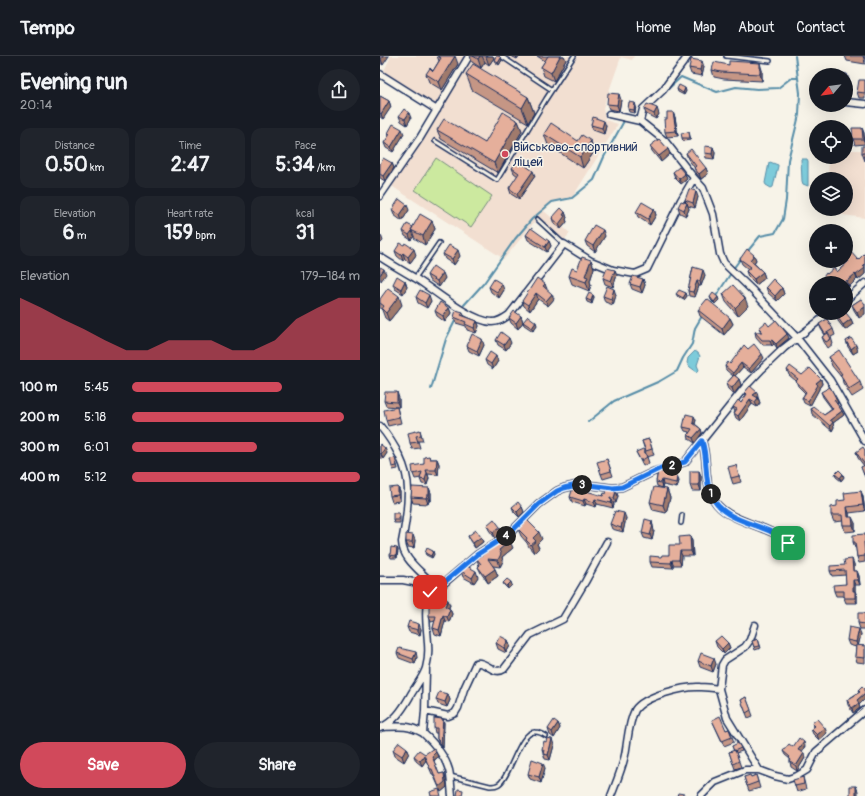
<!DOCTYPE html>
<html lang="en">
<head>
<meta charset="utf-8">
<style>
  body { margin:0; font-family:Pangolin,sans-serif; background:#20242c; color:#f1f3f6; height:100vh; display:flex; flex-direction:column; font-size:15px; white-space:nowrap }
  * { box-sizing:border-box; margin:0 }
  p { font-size:13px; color:#9ea1a6 }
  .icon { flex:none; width:22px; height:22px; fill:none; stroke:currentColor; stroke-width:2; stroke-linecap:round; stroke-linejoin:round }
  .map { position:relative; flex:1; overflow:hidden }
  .drawer { display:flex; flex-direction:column; background:#171b24; width:380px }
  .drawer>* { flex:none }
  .needle { width:26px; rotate:241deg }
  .fabs { position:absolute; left:429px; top:12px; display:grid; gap:8px }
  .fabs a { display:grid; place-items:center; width:44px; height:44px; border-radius:50%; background:#171b24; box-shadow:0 4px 16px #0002; font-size:20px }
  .pin { position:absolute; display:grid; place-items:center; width:34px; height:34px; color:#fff; margin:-17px; border-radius:8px; box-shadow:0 2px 6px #0006 }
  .km { position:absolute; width:20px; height:20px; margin:-10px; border-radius:50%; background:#222; color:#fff; font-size:11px; line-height:20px; text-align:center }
  .round { display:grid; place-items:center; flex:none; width:42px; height:42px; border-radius:21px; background:#20242c }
  .headline { display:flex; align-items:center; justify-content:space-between; height:68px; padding:0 20px }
  h1 { font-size:22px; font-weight:700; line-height:30px }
  .metrics { display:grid; grid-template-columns:repeat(3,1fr); gap:6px; height:68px; padding:4px 20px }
  .metrics div { display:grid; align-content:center; border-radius:10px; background:#20242c; text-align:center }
  .metrics b { font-size:20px; font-weight:700 }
  .metrics small { font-size:11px; font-weight:400 }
  .metrics p { font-size:11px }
  .chart { height:112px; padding:8px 20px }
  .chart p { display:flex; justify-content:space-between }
  .chart svg { width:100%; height:72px; margin-top:4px; fill:#d1495b; opacity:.7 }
  .button { display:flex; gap:8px; margin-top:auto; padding:8px 20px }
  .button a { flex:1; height:46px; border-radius:24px; background:#d1495b; color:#fff; font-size:16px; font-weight:700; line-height:46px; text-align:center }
  .button a+a { background:#20242c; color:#f1f3f6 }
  ul { padding:0 20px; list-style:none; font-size:13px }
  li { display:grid; grid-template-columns:64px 48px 1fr; align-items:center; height:30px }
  li i { height:10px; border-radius:5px; background:#d1495b }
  header { display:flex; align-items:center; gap:24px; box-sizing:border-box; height:56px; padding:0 20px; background:#171b24; border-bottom:1px solid #363941 }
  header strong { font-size:19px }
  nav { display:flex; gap:22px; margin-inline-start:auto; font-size:14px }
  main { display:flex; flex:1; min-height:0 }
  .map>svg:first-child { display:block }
  .built { fill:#f2dfd1 }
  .green { fill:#cce99f; stroke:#748c7e }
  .water { fill:#7dcbda; stroke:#568da8 }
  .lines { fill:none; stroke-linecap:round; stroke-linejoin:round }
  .stream { stroke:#568da8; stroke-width:2 }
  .service-casing { stroke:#1b2f5e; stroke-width:6 }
  .minor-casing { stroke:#1b2f5e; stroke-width:9 }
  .service { stroke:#f7f3e8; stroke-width:3 }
  .minor { stroke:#f7f3e8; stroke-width:6 }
  .wall { fill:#c59685; stroke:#1b2f5e }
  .shaded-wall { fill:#a07a6c; stroke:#1b2f5e }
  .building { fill:#e5af9b; stroke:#1b2f5e }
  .route-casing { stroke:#fff; stroke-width:8 }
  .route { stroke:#1a73e8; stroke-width:5 }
  .poi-dot { fill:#d1495b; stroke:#f7f3e8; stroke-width:1.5 }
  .labels { text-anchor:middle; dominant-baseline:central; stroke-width:3; stroke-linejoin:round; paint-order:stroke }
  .poi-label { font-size:13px; fill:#1b2f5e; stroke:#f7f3e8; text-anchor:start }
</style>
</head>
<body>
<header>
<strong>Tempo</strong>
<nav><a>Home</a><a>Map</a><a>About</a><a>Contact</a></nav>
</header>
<main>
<section class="drawer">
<div class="headline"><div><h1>Evening run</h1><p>20:14</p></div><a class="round"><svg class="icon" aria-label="share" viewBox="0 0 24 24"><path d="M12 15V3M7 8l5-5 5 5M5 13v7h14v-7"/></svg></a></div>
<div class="metrics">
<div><p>Distance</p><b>0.50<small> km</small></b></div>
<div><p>Time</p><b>2:47</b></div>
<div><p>Pace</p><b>5:34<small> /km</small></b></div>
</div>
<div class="metrics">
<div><p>Elevation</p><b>6<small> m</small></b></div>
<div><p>Heart rate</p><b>159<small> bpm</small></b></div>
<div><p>kcal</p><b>31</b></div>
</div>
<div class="chart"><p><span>Elevation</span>179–184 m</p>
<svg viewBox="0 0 160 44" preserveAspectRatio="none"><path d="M0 44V6L10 12L20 19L30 25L40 32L50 38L60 38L70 32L80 32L90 32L100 38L110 38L120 32L130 19L140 12L150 6L160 6V44z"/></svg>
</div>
<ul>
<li><b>100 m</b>5:45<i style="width:66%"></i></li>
<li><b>200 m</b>5:18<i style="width:93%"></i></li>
<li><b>300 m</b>6:01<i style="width:55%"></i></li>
<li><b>400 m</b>5:12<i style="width:100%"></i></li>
</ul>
<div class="button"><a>Save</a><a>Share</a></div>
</section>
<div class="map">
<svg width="485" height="740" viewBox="0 0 485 740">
  <rect width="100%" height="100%" fill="#f7f3e8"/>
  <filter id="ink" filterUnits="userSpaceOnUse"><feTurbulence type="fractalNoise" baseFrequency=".025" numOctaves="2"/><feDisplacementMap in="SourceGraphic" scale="8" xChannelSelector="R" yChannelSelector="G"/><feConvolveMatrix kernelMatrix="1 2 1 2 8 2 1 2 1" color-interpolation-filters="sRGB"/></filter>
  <g filter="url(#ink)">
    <path class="built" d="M11 0H254L252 4 241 1 223 52 225 64 238 68 192 142 173 146 164 155 190 177 181 188 156 164 124 203 10 129 57 54 3 17Z
      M466 94H485V162L448 157V153H466V123H448L449 101H466Z"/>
    <path class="green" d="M56 102 112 140 91 171 35 134Z"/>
    <path class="water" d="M421 103H427L428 105V130L423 128 422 125Z
      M390 106 398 109V110L393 131 391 132 386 129 385 127 389 107Z
      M315 295 318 297 320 300 317 309 319 314 317 316 310 311 307 307 308 302Z"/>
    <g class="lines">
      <path class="stream" d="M286 35 301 21 337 36 356 31 377 33 398 32 411 22H418
        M367 196 380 180 395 177 403 163 406 144 408 104 419 59 420 37 415 0
        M353 213 361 202
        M331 248 351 217
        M84 249 104 227 135 183 152 163 172 146 192 142 214 124 224 101 244 65H249
        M51 333 66 283 76 263
        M208 366 234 345 280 325 297 315 303 302 312 288 315 272 322 260"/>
      <g class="service-casing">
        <path id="service" d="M121 0 172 34
          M346 0 390 5
          M55 85 117 124 166 43 194 0
          M157 163 184 188
          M35 222 59 187
          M301 467 302 459
          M70 720 110 730C113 730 116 730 119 728 130 721 140 675 155 676 158 676 163 678 166 680"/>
      </g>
      <g class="minor-casing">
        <path id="minor" d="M0 18 57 54
          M466 46 485 48
          M229 58 260 65 285 85 314 122 323 132 333 158 340 198 344 207 373 235 417 282 450 324 485 385
          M260 65 263 53 283 34 308 0
          M0 140 40 82 89 0
          M0 201C11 208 23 215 35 222 54 234 90 265 112 266 119 266 123 263 129 259L184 188 211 205 233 214 255 218 267 213 301 144 314 122
          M466 244 485 227
          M0 370C14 387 28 411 28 434 28 449 25 471 22 486 23 505 43 516 54 530
          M322 385C328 402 324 423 331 439 344 468 386 466 408 487
          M0 524H23L54 530
          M375 569 370 584 365 591 345 604 342 609 339 633 347 662 379 714
          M46 614 45 655 43 677C54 687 65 700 69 714 71 722 71 732 72 740
          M45 655 68 660 75 657 78 652 84 633 96 607C106 605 114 620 124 613L150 579 183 563 205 526 227 486
          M4 671C20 670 29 669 43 677
          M0 672C14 666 22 654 29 642 34 632 43 622 46 612 54 585 37 555 54 530L63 528 98 498 129 478 159 448 177 435 184 432 201 428 233 432 242 431 273 416 305 406 365 331 382 313 404 292 449 257
          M231 740C236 727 242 713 245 699 248 684 248 668 255 654 264 640 305 630 320 631 326 631 333 632 339 633
          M321 740 335 726 365 714H379L395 720 408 723 417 720 427 714 436 696 485 654"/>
      </g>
      <use href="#service" class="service"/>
      <use href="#minor" class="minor"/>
    </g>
    <path class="wall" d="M0 0 3 9 0 7Z
      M57 0 78 8 62 34 49 26 46 18 53 15 59 5Z
      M90 0H113L114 2 109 9 105 6 101 12 92 6Z
      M131 0H139L137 3Z
      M157 0H184L186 4 174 25 164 20 161 11 165 5Z
      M465 0H485V8L467 5Z
      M121 2 122 4 119 9 115 6 114 4Z
      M349 9 382 14V25L344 23 334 21 332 14Z
      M324 11 322 20 311 18 309 12Z
      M86 18 148 41 154 57 148 67 92 34Z
      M485 24V42H479L477 36Z
      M297 33 306 35 304 39 298 36Z
      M0 40 9 45 11 51 3 63 0 61Z
      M241 44 239 55 229 53 227 48Z
      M256 50 255 57 249 56 248 53Z
      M264 53 279 58 276 63 266 58Z
      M19 60 31 62 27 69 21 65Z
      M295 61 298 80 287 81 285 76Z
      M138 65 142 75 118 117 61 83 57 74 105 87Z
      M211 69 226 70 224 78 213 74Z
      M482 72 484 77 485 88 475 89 473 83Z
      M309 76 311 84 303 85 302 82Z
      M8 77 24 78 13 96 6 92 4 87 9 80Z
      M164 78 198 85 214 96 203 112 168 89Z
      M270 90 288 93 290 98 281 106 272 95Z
      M485 90V105L482 97Z
      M333 91 335 97 334 103 326 102 325 97Z
      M306 97 326 112 328 118 321 123 316 117 314 111 308 103Z
      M12 107 14 112 5 125 0 122V108Z
      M144 108 155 120 139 143 131 138 129 132 138 120 134 117 132 112Z
      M293 116 307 123 301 128 295 122Z
      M318 141 315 152 308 150 309 153 306 160 300 157 298 151 306 147 305 144Z
      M274 153 276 159 270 169 258 161 256 156Z
      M12 154H29L22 165 14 159Z
      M185 156 187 162 186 163 187 166 181 173 174 168 172 162Z
      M52 165 55 173 45 189 34 182V180L31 184 25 180 23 175Z
      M146 179 169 185 171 190 167 196 148 184Z
      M225 180 215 196 207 190 205 185Z
      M15 195 36 199 30 207 25 203 23 205 17 200Z
      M466 196 478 204 485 197V218L478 224 477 223 469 231 468 230 466 232V227L447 218 457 216 467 206 466 205Z
      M63 198 80 200 74 209 65 203Z
      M374 199 376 204 374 207 383 216 385 222 376 229 368 221 366 215 368 213 362 208 360 203Z
      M211 204 214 212 210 225 211 229 209 235 192 228 189 220Z
      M313 211 325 219 321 230H319L315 241 309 240 308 235Z
      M235 214 237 219 233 231 225 228 223 222Z
      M47 219 65 222 59 231 49 224Z
      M263 223 265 229 262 237 252 233 250 228Z
      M25 225 27 231 23 238 15 233 13 228Z
      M165 228 166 233 174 243 168 250 158 243 150 255 144 250 142 245Z
      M109 231 124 234 119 242 111 236Z
      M386 231 402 232 404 238 397 245 388 237Z
      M306 237 307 240 304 244 298 241 296 238Z
      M343 238 368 250 358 260 346 246Z
      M213 239 214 241 212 248 207 246 206 243Z
      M236 239 233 249 225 246 223 240Z
      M36 241 51 245 47 252 38 247Z
      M330 241 339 244 335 248 331 244Z
      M0 243 22 249 9 265 5 262 2 254 1 253 0 251Z
      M481 243 479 262 474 254 472 249Z
      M69 252 71 257 65 266 57 260 55 255Z
      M318 254 350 262 353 268 344 279 320 260Z
      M83 256 84 260 97 265 99 270 96 277 87 274 86 270 76 267 74 261Z
      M456 259 471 263 473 268 465 274 458 265Z
      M141 260 143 266 138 273 131 267 129 262Z
      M143 266 157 269 153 275 144 269Z
      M439 268 453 273 455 279 451 281 453 288 448 292 444 286 442 281 445 279 441 273Z
      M389 270 409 282 397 292 394 288 392 290 391 289H383L376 281 375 276H381L379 272Z
      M116 284 131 287 126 294 118 289Z
      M466 285 478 295 473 298 468 291Z
      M104 289 99 300 89 295 87 290Z
      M368 293 384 302 371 317 363 311 355 320 359 323 361 329 354 338 348 333 346 328 353 320 346 314 345 310 350 308Z
      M449 301 480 326 483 334 472 341 463 327 462 322 452 310Z
      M105 304 118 305 113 313 107 309Z
      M407 314 422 319 441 323 442 328 439 332V333L430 350 424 347 422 342 425 337 418 330 416 325 409 319Z
      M365 336 378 341 380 347 377 351 372 348 360 365 356 362 354 357 355 356 353 351 361 347 366 340Z
      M441 336 456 342 458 347 457 348 464 359 453 367 454 371 452 375 432 358 431 353 444 359 452 353 443 341Z
      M19 342V351H17L21 367 8 370 6 364 17 351 6 350 4 345Z
      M316 364 315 368 321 373 322 377 315 387 309 383 308 379 309 376 305 375 303 371Z
      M40 374 43 385H38L40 392 32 393 30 387Z
      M269 383 274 399 267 401 262 385Z
      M0 388 7 397 3 403 0 402Z
      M485 394V421L481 411 484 410 478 402 476 396Z
      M256 396 267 401 269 407 263 410Z
      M49 400 50 403H57L59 408 58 419 48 418 49 422 47 429 42 428 40 423 41 422 35 423 33 418 44 408Z
      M227 403 233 420 223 423 221 418Z
      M16 405 18 413 13 414 12 411Z
      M356 409 361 426 353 428 351 422Z
      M278 415 299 425 297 432 283 429 282 432 277 430 276 426Z
      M319 415 321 420V435H312L310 429Z
      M455 418 464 421 461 425 456 421Z
      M18 431 20 436V445L12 446 10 440Z
      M49 432 51 437V445H49L48 448 33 447 31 441Z
      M287 433 290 442 286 457 273 454 270 446Z
      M236 435 238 440 236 447H233L234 449 233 452 217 448 216 451 206 448 205 450 192 446 190 441 223 440 226 438Z
      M481 435 483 441 485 455 469 457V461L475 467V475L465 476 463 469V465L454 466 451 459 457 450 465 444Z
      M132 451H142L144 456 139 461 134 456Z
      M19 457 20 460V467H14L13 464Z
      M246 462 243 476 232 473 230 468Z
      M107 469 122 476 115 482 109 474Z
      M274 471 273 472 274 475 272 484 264 482 262 477Z
      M138 473 162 483 157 488 159 492 154 497 149 491 147 487 141 480Z
      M485 478V506L479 507 477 501 476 492H475L473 486Z
      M88 480 101 481 103 486 95 492 90 485Z
      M310 480 312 485 313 500H302L301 509H293V512L272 511 270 506 289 499Z
      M35 484 34 492 28 491 26 486Z
      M17 492 18 494 17 502H11L10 499Z
      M133 492 122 501 123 505 120 511 113 510 115 513 118 520 108 527 101 517 98 511 99 510 97 503Z
      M45 497 54 498 52 502 46 499Z
      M474 508V515H477L479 520 480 529H475V535L477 540V547H466L464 542V540H456L454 535 466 528V519L452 520 450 515Z
      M81 515 98 521 94 527 83 521Z
      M123 527 132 529 128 533 124 529Z
      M70 549 69 552 70 553 72 558 69 566 65 565 61 580 55 578 53 572 55 565 51 566 49 560Z
      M485 557V573H480L478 567Z
      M27 571 41 573 40 579 29 576Z
      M481 578 478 590H485V607L477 606 475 601 476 591 469 589 467 584Z
      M378 583 381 592 375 594 372 585Z
      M128 584 130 590 126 597 118 593 116 587Z
      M335 585 348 587 350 592 344 598 337 591Z
      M17 597 37 601 35 608 19 602Z
      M318 605 336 608 333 616 320 611Z
      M485 633 479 649 480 652 473 657 468 649 467 644 479 636 478 634Z
      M68 638 70 644 67 651 58 648 56 643Z
      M366 641 373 660 368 662 361 644Z
      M63 663 64 667 63 692 59 687 57 683V677H55L54 672Z
      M332 664 346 674 349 673 354 686 344 690Z
      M178 667 180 672 174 682 170 679 168 673Z
      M432 667 447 677 439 684 433 678 431 673 434 671Z
      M174 689 170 704 165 703 162 693Z
      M352 690 361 692 362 695 356 697 361 711 355 713 349 696 354 695Z
      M425 690 422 696 425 702 417 715 411 711 410 706V703L405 699 403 695 413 691Z
      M27 692 29 697 24 706 15 700 13 694Z
      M45 698 58 701 54 705 59 718 64 717 66 722 67 731 61 736 53 718H52L46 704 42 710 36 705 34 700Z
      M165 712 161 727 150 723 148 718Z
      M376 719 380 732 369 735 364 721H371Z
      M423 721 426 733 417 736 415 730Z"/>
    <path class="shaded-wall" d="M3 0H9L3 9 1 3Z
      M75 0 78 8 62 34 59 26Z
      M100 0H102L105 6 101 12 98 3Z
      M107 0H113L114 2 109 9 106 1Z
      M136 0H139L137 3Z
      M180 0H184L186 4 174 25 171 17Z
      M483 0H485V6Z
      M121 2 122 4 119 9 118 7Z
      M322 5 324 11 322 20 320 14Z
      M380 7 382 14V25L380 18Z
      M467 18 470 26 468 39 466 34V25Z
      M305 32 306 35 304 39 303 37Z
      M239 38 241 44 239 55 237 49Z
      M148 41 154 57 148 67 142 52Z
      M9 45 11 51 3 63 1 58Z
      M255 47 256 50 255 57 254 54Z
      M277 52 279 58 276 63 274 58Z
      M293 56 295 61 298 80 296 75Z
      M29 57 31 62 27 69 25 63Z
      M138 65 142 75 118 117 114 107Z
      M224 65 226 70 224 78 222 72Z
      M482 72 484 77 485 87 483 83Z
      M22 73 24 78 13 96 11 91Z
      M211 85 214 96 203 112 200 101Z
      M333 91 335 97 334 103 332 98Z
      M288 93 290 98 281 106 279 100Z
      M12 107 14 112 5 125 3 120Z
      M326 112 328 118 321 123 319 118Z
      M153 115 155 120 139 143 137 138Z
      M305 118 307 123 301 128 299 123Z
      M316 135 318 141 315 152 313 147Z
      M307 147 309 153 306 160 304 154Z
      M27 149 29 154 22 165 20 159Z
      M274 153 276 159 270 169 268 163Z
      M185 156 187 162 186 163 187 166 181 173 179 168 183 159Z
      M52 165 55 173 45 189 43 180Z
      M223 174 225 180 215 196 213 190Z
      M32 175 34 180 31 184 29 179Z
      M1 179 3 185 0 188V180Z
      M169 185 171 190 167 196 165 191Z
      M34 193 36 199 30 207 28 201Z
      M78 194 80 200 74 209 72 203Z
      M23 197 25 203 23 205 21 199Z
      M374 199 376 204 372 209 370 204Z
      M211 204 214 212 210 225 211 229 209 235 206 226 205 220Z
      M485 208V218L478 224 476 219Z
      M4 213 6 218 1 225 0 221V219Z
      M235 214 237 219 233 231 231 225Z
      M323 214 325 219 321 230 320 225Z
      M383 216 385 222 376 229 374 223Z
      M63 217 65 222 59 231 57 225Z
      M475 218 477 223 469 231 467 225Z
      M263 223 265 229 262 237 260 231Z
      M466 224 468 230 466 232V227H463Z
      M25 225 27 231 23 238 21 233Z
      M317 225 319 230 315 241 313 236Z
      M122 228 124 234 119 242 117 236Z
      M165 228 167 233 165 236 163 230Z
      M402 232 404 238 397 245 395 240Z
      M234 233 236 239 233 249 231 243Z
      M156 237 158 243 150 255 148 249Z
      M306 237 307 240 304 244 303 242Z
      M172 238 174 243 168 250 166 245Z
      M49 239 51 245 47 252 45 247Z
      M213 239 214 241 212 248 211 245Z
      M19 240 22 249 9 265 6 257Z
      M338 241 339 244 335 248 334 246Z
      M365 242 368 250 358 260 355 252Z
      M485 251V258L479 262 477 256Z
      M69 252 71 257 65 266 63 260Z
      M141 260 143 266 138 273 136 267Z
      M350 262 353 268 344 279 342 273Z
      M471 263 473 268 465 274 463 269Z
      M97 265 99 270 96 277 94 272Z
      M156 266 157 269 153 275 152 272Z
      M407 278 409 282 397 292 396 288Z
      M129 282 131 287 126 294 124 289Z
      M102 283 104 289 99 300 97 295Z
      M392 284 394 288 392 290 390 285Z
      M476 289 478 295 473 298 471 293Z
      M382 298 384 302 371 317 369 313Z
      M116 300 118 305 113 313 111 308Z
      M361 307 363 311 354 321 353 317Z
      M359 323 361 329 354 338 352 332Z
      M441 323 442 328 439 332V333L430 350 428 345 436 327Z
      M17 336 19 342V351L17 346Z
      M377 336 378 341 375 344 373 339Z
      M378 342 380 347 377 351 375 346Z
      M456 342 458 347 456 349 454 344Z
      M370 343 372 348 360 365 358 360Z
      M462 355 464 359 453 367 454 371 452 375 450 370V364Z
      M314 360 316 364 314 371 313 367Z
      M321 373 322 377 315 387 313 382Z
      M5 392 7 397 3 403 1 398Z
      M57 403 59 408 58 419 56 414Z
      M46 414 49 422 47 429 45 424Z
      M319 415 321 420V435L319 429Z
      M463 418 464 421 461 425 460 422Z
      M297 420 299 425 297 432 296 427Z
      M282 424 283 429 282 432 281 427Z
      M18 431 20 436V445L18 439Z
      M49 432 51 437V445L49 439Z
      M287 433 290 442 286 457 283 449Z
      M236 435 238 440 236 447 234 442Z
      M481 435 483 441 485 455 483 449Z
      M47 439 49 445 48 448 46 442Z
      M230 441 232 445V444L234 449 233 452 230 443Z
      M204 443 206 448 205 450 203 445Z
      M215 443 217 448 216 451 214 446Z
      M142 451 144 456 139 461 137 456Z
      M467 451 469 457 470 467 468 461Z
      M244 457 246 462 243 476 241 472Z
      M472 461 475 467V475L473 469Z
      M272 465 274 475 272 484 270 479 271 469Z
      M120 471 122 476 115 482 113 476Z
      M159 476 162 483 157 488 159 492 154 497 151 489 153 482Z
      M33 479 35 484 34 492 32 486Z
      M310 480 312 485 313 500 311 495Z
      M101 481 103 486 95 492 93 487Z
      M130 485 133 492 122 501 123 505 120 511 118 504 119 494Z
      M17 492 18 494 17 502 16 500Z
      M53 495 54 498 52 502 51 500Z
      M300 495 302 500 301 509 299 504Z
      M472 503 474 508 475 521 473 515Z
      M292 504 293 509V512L291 507Z
      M115 513 118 520 108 527 105 520Z
      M96 515 98 521 94 527 92 522Z
      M477 515 479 520 480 529 478 524Z
      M473 524 475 529V540L473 535Z
      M131 526 132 529 128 533 127 530Z
      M475 535 477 540V547L475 542Z
      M68 544 70 549 67 556 65 550Z
      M70 553 72 558 69 566 67 561Z
      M63 559 65 565 61 580 59 574Z
      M39 568 41 573 40 579 38 574Z
      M479 573 481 578 478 591 476 586Z
      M128 584 130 590 126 597 124 592Z
      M348 587 350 592 344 598 342 593Z
      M36 596 37 601 35 608 33 603Z
      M334 602 336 608 333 616 331 610Z
      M485 637V643L479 649 480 652 473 657 472 652 477 644Z
      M68 638 70 644 67 651 65 646Z
      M63 663 64 667 63 692 61 687Z
      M178 667 180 672 174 682 172 676Z
      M445 672 447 677 439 684 437 679Z
      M172 683 174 689 170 704 168 699Z
      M424 686 425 690 420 698 418 694Z
      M27 692 29 697 24 706 22 700Z
      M56 696 58 701 53 705 52 700Z
      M424 697 425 702 417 715 416 710Z
      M44 699 46 704 42 710 40 705Z
      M163 707 165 712 161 727 159 721Z
      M64 717 66 722 67 731 61 736 59 731Z
      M476 730 478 735V740H476Z"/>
    <path class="building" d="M0 0H3L1 3H0Z
      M58 0H75L59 26 46 18 50 12 53 15 61 2Z
      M93 0H100L98 3Z
      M116 0H119L121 2 118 7 114 4Z
      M168 0H180L171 17 161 11Z
      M311 3 322 5 320 14 309 12Z
      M349 5 380 7V18L341 16 332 14 334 6 349 9Z
      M93 8 148 41 142 52 86 18Z
      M453 15 467 18 466 25V19H452Z
      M479 24H485V37L477 36Z
      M299 29 305 32 303 37 297 33Z
      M228 37 239 38 237 49 227 48Z
      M0 40 9 45 1 58 0 57Z
      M249 46 255 47 254 54 248 53Z
      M267 48 277 52 274 58 264 53Z
      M24 53 29 57 25 63 19 60Z
      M123 56 138 65 114 107 57 74 64 63 105 87Z
      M287 56H293L296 75 285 76 284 63H287Z
      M213 61 224 65 222 72 211 69Z
      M171 67 198 85 202 79 211 85 200 101 164 78Z
      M13 68 22 73 11 91 4 87 10 78 8 77Z
      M472 72H482L483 83H473Z
      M309 76 310 82H302L301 77Z
      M279 83 288 93 279 100 270 90Z
      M325 90 333 91 332 98 325 97Z
      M482 90H485V97H482Z
      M311 93 326 112 319 118 314 112 316 110 306 97Z
      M3 102 12 107 3 120 0 118V108Z
      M139 102 143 105 142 107 153 115 137 138 129 132 139 117 132 112Z
      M299 111 305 118 299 123 293 116Z
      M309 133 316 135 313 147 305 144Z
      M19 143 27 149 20 159 12 154Z
      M301 145 307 147 304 154 298 151Z
      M262 146 274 153 268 163 256 156Z
      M181 152 185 156 183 159 185 160 179 168 172 162Z
      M40 158 52 165 43 180 31 174Z
      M27 168 33 171 31 174 32 175 29 179 23 175Z
      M214 169 223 174 213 190 205 185Z
      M151 172 169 185 165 191 146 179Z
      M20 187 24 189 25 187 34 193 28 201 23 197 21 199 15 195Z
      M69 189 78 194 72 203 63 198Z
      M367 193 374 199 370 204 383 216 374 223 366 215 371 211 360 203Z
      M469 194 478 204 485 197V208L483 210 485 212 476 219 475 218 467 225 466 224 463 227H439L446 217 447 218 454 212 457 216 469 205 466 202V196Z
      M202 201 211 204 205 220 208 221 206 226 189 220 192 212 197 214Z
      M53 210 63 217 57 225 47 219Z
      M0 211 4 213 0 219Z
      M313 211 323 214 320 225H317L313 236 308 235Z
      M227 212 235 214 231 225 223 222Z
      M17 220 25 225 21 233 13 228Z
      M253 220 263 223 260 231 250 228Z
      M157 222 165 228 163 230 172 238 166 245 156 237 148 249 142 245Z
      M114 223 122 228 117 236 109 231Z
      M393 223 402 232 395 240 386 231Z
      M353 229 365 242 355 252 343 238Z
      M227 230 234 233 231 243 223 240Z
      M8 232 19 240 6 257 2 253 4 250 0 247V243Z
      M40 234 49 239 45 247 36 241Z
      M299 234 306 237 303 242 296 238Z
      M209 237 213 239 211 245 206 243Z
      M333 237 338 241 334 246 330 241Z
      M327 243 350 262 342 273 318 254Z
      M481 243 485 248V251L477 256 472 249Z
      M60 246 69 252 63 260 55 255Z
      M76 254 83 256 81 259 97 265 94 272 85 268 86 266 74 261Z
      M134 255 141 260 136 267 129 262Z
      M460 257H466L471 263 463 269 456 259Z
      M148 260 156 266 152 272 143 266Z
      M447 263 453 273 445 278 439 268Z
      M396 264 407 278 396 288 392 284 390 285V284H382L375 276H383L379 272 386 266 389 270Z
      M121 276 129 282 124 289 116 284Z
      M448 277 451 283 446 286 442 281Z
      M92 278 102 283 97 295 87 290Z
      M471 282 476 289 471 293 466 285Z
      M374 288 382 298 369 313 361 307 353 317 345 310 348 306 350 308 364 289 368 293Z
      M459 294 480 326 469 333 460 319 462 318 449 301Z
      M110 296 116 300 111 308 105 304Z
      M410 310 422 319 430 312 441 323 436 327 438 329 428 345 422 342 426 336 416 325 418 323 407 314Z
      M354 319 359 323 352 332 346 328Z
      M370 330 377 336 373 339 378 342 375 346 370 343 358 360 354 357 357 353 353 351 358 344 361 347 367 338 365 336Z
      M450 331 456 342 454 344 462 355 450 364 453 366 450 370 431 353 433 350 444 359 453 353 441 336Z
      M5 336H17V346L4 345Z
      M17 351 19 361 6 364 4 354Z
      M306 358 314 360 313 367 321 373 313 382 308 379 312 373 303 371Z
      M40 374 41 379 36 380 38 386 30 387 28 377Z
      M269 383 272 393 266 395 262 385Z
      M0 388 5 392 1 398 0 397Z
      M483 391 485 394V409L476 396Z
      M263 393 267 401 261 405 256 396Z
      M49 400 50 403H57L56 414H46L47 417 45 424 40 423 42 416 33 418 32 410 44 408V401Z
      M15 402 17 410 12 411 10 403Z
      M227 403 231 415 221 418 217 406Z
      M356 409 359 420 351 422 348 411Z
      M485 409V418L484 419 481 411Z
      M459 414 463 418 460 422 455 418Z
      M278 415 297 420 296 427 282 424 281 427 276 426Z
      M310 415H319V429H310Z
      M18 431V439L10 440 9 432Z
      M32 431 49 432V439H47L46 442 31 441Z
      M193 431 223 440 224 437 226 438 227 433 236 435 234 442 230 441V443L232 444 231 447 215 443 214 446 204 443 203 445 190 441Z
      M274 431 287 433 283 449 270 446Z
      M481 435 483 449 467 451 468 461H472L473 469H463L462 459H451V451L457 450V445L465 444 464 437Z
      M138 446 142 451 137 456 132 451Z
      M235 455 244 457 241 472 230 468Z
      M13 457H19V464H13Z
      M114 463 120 471 113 476 107 469Z
      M265 463 272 465 271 469H273L270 479 262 477Z
      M147 464 159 476 153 482 156 485 151 489 146 484 147 482 138 473Z
      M96 474 101 481 93 487 88 480Z
      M26 478 33 479 32 486H26Z
      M485 478V486H484L485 500 477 501 475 486H473V479Z
      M310 480 311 495H300L299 504H292L291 507 270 506V500L281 501 282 499H289V489H300L299 481Z
      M126 481 130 485 119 494 121 498 118 504 108 503 115 513 105 520 98 511 101 508 97 503Z
      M11 491 17 492 16 500 10 499Z
      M47 492 53 495 51 500 45 497Z
      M472 503 473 515H477L478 524H473V535H475V542H464V535H454L453 529 466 528 465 514 450 515V510L465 509 464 504Z
      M85 509 96 515 92 522 81 515Z
      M127 523 131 526 127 530 123 527Z
      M55 537 68 544 65 550 70 553 67 561 63 559 59 574 53 572 56 560H49V548Z
      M478 557H485V568L478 567Z
      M29 565 39 568 38 574 27 571Z
      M469 571 479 573 476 586 467 584Z
      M120 580 128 584 124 592 116 587Z
      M341 580 348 587 342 593 335 585Z
      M378 583 380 590 374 591 372 585Z
      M476 589 485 590V602L475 601Z
      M19 592 36 596 33 603 17 597Z
      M321 597 334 602 331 610 318 605Z
      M482 630 485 633V637L477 644 479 647 472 652 467 644 480 636 478 634Z
      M59 636 68 638 65 646 56 643Z
      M366 641 371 654 366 657 361 644Z
      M340 660 346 674 349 673 352 681 342 685 332 664Z
      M54 662 63 663 61 687 57 683V672H54Z
      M437 663 445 672 437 679 431 673 435 670 432 667Z
      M174 664 178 667 172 676 168 673Z
      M167 682 172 683 168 699 163 698 164 694 162 693 164 685 166 686Z
      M419 682 424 686 418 694 424 697 416 710 410 706 411 704 409 702 410 701 403 695 409 688 413 691Z
      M19 686 27 692 22 700 13 694Z
      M358 687 361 692 354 695 352 690Z
      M54 692 56 696 52 700 59 718 64 717 65 726 59 731 52 713H50L44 699 40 705 34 700 39 694 45 698Z
      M355 694 359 705 353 708 349 696Z
      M152 703 163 707 159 721 148 718Z
      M370 719 371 721 376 719 378 726 367 730 364 721Z
      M423 721 424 728 415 730 413 724Z
      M470 730H476V740H470Z
      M59 733 61 740H51L50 736Z
      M78 733 83 734 82 740H77Z
      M298 737 304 738V740H297Z"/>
  </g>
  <g class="lines" filter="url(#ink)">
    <g class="route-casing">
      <path id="route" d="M50 536C55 529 61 529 67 524L98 498 129 478 159 448 177 435 184 432 201 428 233 432 242 431 281 412 305 406 322 385C328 402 324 423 331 439 344 469 387 466 408 487"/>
    </g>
    <use href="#route" class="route"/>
  </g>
  <circle class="poi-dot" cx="125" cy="98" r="4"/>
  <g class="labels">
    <g class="poi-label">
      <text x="133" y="91">Військово-спортивний<tspan x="133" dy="15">ліцей</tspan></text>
    </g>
  </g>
</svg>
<div class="fabs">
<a><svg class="needle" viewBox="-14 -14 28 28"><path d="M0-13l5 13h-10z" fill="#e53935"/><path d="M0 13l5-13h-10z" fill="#9ea1a6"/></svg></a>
<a><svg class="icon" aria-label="locate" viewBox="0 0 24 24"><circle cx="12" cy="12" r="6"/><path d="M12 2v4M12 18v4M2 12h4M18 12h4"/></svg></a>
<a><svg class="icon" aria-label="layers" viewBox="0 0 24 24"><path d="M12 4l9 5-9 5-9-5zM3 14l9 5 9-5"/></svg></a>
<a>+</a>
<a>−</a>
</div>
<div class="pin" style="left:408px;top:487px;background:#1e9e55"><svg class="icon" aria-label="arrive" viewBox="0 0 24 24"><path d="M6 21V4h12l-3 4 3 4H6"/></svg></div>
<div class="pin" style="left:50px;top:536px;background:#d93025"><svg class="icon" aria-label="check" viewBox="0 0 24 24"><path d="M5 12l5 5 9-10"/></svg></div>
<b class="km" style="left:331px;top:438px">1</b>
<b class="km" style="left:292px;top:410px">2</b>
<b class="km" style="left:202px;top:429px">3</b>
<b class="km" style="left:126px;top:480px">4</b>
</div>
</main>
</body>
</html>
